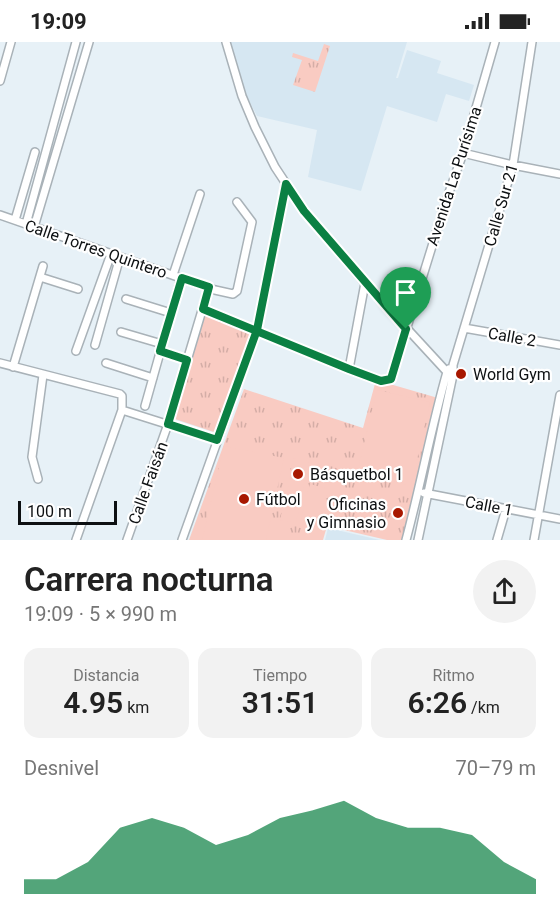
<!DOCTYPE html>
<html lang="es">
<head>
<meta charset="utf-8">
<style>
  body { margin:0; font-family:Roboto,sans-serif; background:#f2f2f2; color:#222; height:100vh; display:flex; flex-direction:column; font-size:22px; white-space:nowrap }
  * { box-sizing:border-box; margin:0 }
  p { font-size:20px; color:#767676 }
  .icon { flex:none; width:33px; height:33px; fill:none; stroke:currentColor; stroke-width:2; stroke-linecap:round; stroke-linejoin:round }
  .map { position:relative; height:498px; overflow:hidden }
  .side { display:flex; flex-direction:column; background:#fff; flex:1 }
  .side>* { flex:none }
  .scale { position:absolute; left:18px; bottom:15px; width:99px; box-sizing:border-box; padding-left:6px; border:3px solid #0d1012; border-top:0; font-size:16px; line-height:21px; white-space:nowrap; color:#0d1012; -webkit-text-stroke:4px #fff; paint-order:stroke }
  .pin { position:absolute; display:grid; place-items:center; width:51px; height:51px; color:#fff; margin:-62px -26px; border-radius:50% 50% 50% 0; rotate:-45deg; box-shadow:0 0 6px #0007 }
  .pin .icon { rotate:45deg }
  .round { display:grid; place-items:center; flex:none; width:63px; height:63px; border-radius:32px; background:#f2f2f2 }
  .summary { display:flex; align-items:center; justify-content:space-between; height:102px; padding:0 24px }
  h1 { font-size:33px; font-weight:600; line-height:45px }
  .figures { display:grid; grid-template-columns:repeat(3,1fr); gap:9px; height:102px; padding:6px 24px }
  .figures div { display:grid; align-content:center; border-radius:15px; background:#f2f2f2; text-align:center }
  .figures b { font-size:30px; font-weight:600 }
  .figures small { font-size:16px; font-weight:400 }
  .figures p { font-size:16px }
  .chart { height:168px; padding:12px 24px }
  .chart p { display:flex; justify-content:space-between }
  .chart svg { width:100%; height:108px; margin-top:6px; fill:#0b8043; opacity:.7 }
  .status { display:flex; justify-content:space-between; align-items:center; height:42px; padding:0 30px; background:#fff; direction:ltr }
  .status svg { height:16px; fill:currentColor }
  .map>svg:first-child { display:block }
  .built { fill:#d6e7f2 }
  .park { fill:url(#park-tufts) }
  .garden { fill:#f9cbc2 }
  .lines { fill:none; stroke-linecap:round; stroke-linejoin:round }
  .minor-casing { stroke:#a9b2b8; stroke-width:10 }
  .minor { stroke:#fff; stroke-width:7 }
  .route-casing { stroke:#fff; stroke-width:12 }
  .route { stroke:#0b8043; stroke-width:8 }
  .poi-dot { fill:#a81800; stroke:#fff; stroke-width:2 }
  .labels { text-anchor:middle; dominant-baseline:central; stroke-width:4.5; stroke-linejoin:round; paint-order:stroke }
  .street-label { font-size:16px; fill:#0d1012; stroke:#fff }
  .poi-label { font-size:16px; fill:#0d1012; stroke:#fff; text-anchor:start }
</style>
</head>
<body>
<div class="status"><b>19:09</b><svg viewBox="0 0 49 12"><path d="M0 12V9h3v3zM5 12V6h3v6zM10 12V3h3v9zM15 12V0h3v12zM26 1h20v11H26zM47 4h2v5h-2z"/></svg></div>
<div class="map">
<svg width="560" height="498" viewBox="0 0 560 498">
  <defs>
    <pattern id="park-tufts" width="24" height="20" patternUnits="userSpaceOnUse" patternTransform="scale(1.5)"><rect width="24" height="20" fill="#f9cbc2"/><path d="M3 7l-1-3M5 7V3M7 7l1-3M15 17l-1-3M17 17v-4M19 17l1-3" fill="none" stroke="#d4ada6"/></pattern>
  </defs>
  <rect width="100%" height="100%" fill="#e7f1f7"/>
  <path class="built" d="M230 0H407L396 36H398L407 8 441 19 437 31 474 43 469 59 446 52 437 80 387 64 361 149 308 135 317 88 257 74 245 51Z
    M328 486 380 498H325Z"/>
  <path class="park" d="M324 2 330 4 315 50 293 43 302 18 292 15 293 11 318 19Z
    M204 273 252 289 217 391 169 375Z
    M376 338 438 356 402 498H387L327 484 323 498H189L244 347 363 386Z"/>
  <path class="garden" d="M377 348 430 360 411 444 357 431Z
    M224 404 284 416 266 498H202Z
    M293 416 309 419 303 447 288 444Z
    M310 442 328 447 319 480 301 476Z
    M286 450 302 453 296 481 280 478Z"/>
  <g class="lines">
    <g class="minor-casing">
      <path id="minor" d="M226 0 242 54 255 85 275 125 304 169 365 241 447 330 453 333
        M0 39 11 0
        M463 111 513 123 560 132
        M0 173 215 248 233 252 237 249 252 180 237 160
        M15 178 35 110
        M26 182 76 0
        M34 185 89 0
        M173 233 200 152
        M40 235 78 247
        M126 257 171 271
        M203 267 349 327 381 339 391 337 446 159 463 111 495 0
        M464 286 560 303
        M121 290 162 302
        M95 303 120 215
        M76 309 111 212
        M160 309 187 318
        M0 321 120 352 122 354V368L76 498
        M106 321 153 336
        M13 325 43 224
        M349 327 365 241
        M145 364 181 236
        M122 368 217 398
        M38 437 32 415 43 333
        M424 451 560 477
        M127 498 168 382 209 245
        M182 498 257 288 286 142
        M406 498C421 442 431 386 447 330L449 327
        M418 498 453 333V323L513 123 532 0
        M497 498 506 467
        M534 498 560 353"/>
    </g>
    <use href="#minor" class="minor"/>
  </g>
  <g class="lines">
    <g class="route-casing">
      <path id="route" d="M406 287 391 337 381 339 349 327 203 267 209 245 182 236 160 309 187 318 168 382 217 398 257 288 286 142 304 169 406 287"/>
    </g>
    <use href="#route" class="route"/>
  </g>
  <g class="poi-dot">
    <circle cx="461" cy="332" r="6"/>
    <circle cx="298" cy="432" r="6"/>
    <circle cx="244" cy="457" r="6"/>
    <circle cx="398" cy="471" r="6"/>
  </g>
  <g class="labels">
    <g class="street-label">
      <text transform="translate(454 134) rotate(-72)">Avenida La Purísima</text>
      <text transform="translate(501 163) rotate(-74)">Calle Sur 21</text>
      <text transform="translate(96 207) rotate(19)">Calle Torres Quintero</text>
      <text transform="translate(512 295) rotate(10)">Calle 2</text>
      <text transform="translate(148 441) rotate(-70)">Calle Faisán</text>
      <text transform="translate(489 464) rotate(11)">Calle 1</text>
    </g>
    <g class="poi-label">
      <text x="473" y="332">World Gym</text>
      <text x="310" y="432">Básquetbol 1</text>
      <text x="256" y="457">Fútbol</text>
      <text x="386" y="462" text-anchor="end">Oficinas<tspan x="386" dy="18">y Gimnasio</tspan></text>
    </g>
  </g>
</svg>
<div class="scale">100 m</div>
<div class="pin" style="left:406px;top:287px;background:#1e9e55"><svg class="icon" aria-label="arrive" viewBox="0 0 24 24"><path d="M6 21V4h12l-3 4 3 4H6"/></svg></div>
</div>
<section class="side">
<div class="summary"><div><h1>Carrera nocturna</h1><p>19:09 · 5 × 990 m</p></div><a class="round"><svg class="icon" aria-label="share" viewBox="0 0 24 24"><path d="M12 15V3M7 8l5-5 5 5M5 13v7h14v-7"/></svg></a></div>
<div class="figures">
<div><p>Distancia</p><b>4.95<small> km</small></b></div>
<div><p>Tiempo</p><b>31:51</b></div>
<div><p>Ritmo</p><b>6:26<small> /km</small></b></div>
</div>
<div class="chart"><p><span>Desnivel</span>70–79 m</p>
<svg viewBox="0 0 160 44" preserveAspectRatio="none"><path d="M0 44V38L10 38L20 31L30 17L40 13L50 17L60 24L70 20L80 13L90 10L100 6L110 13L120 17L130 17L140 20L150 31L160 38V44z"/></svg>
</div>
</section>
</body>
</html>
